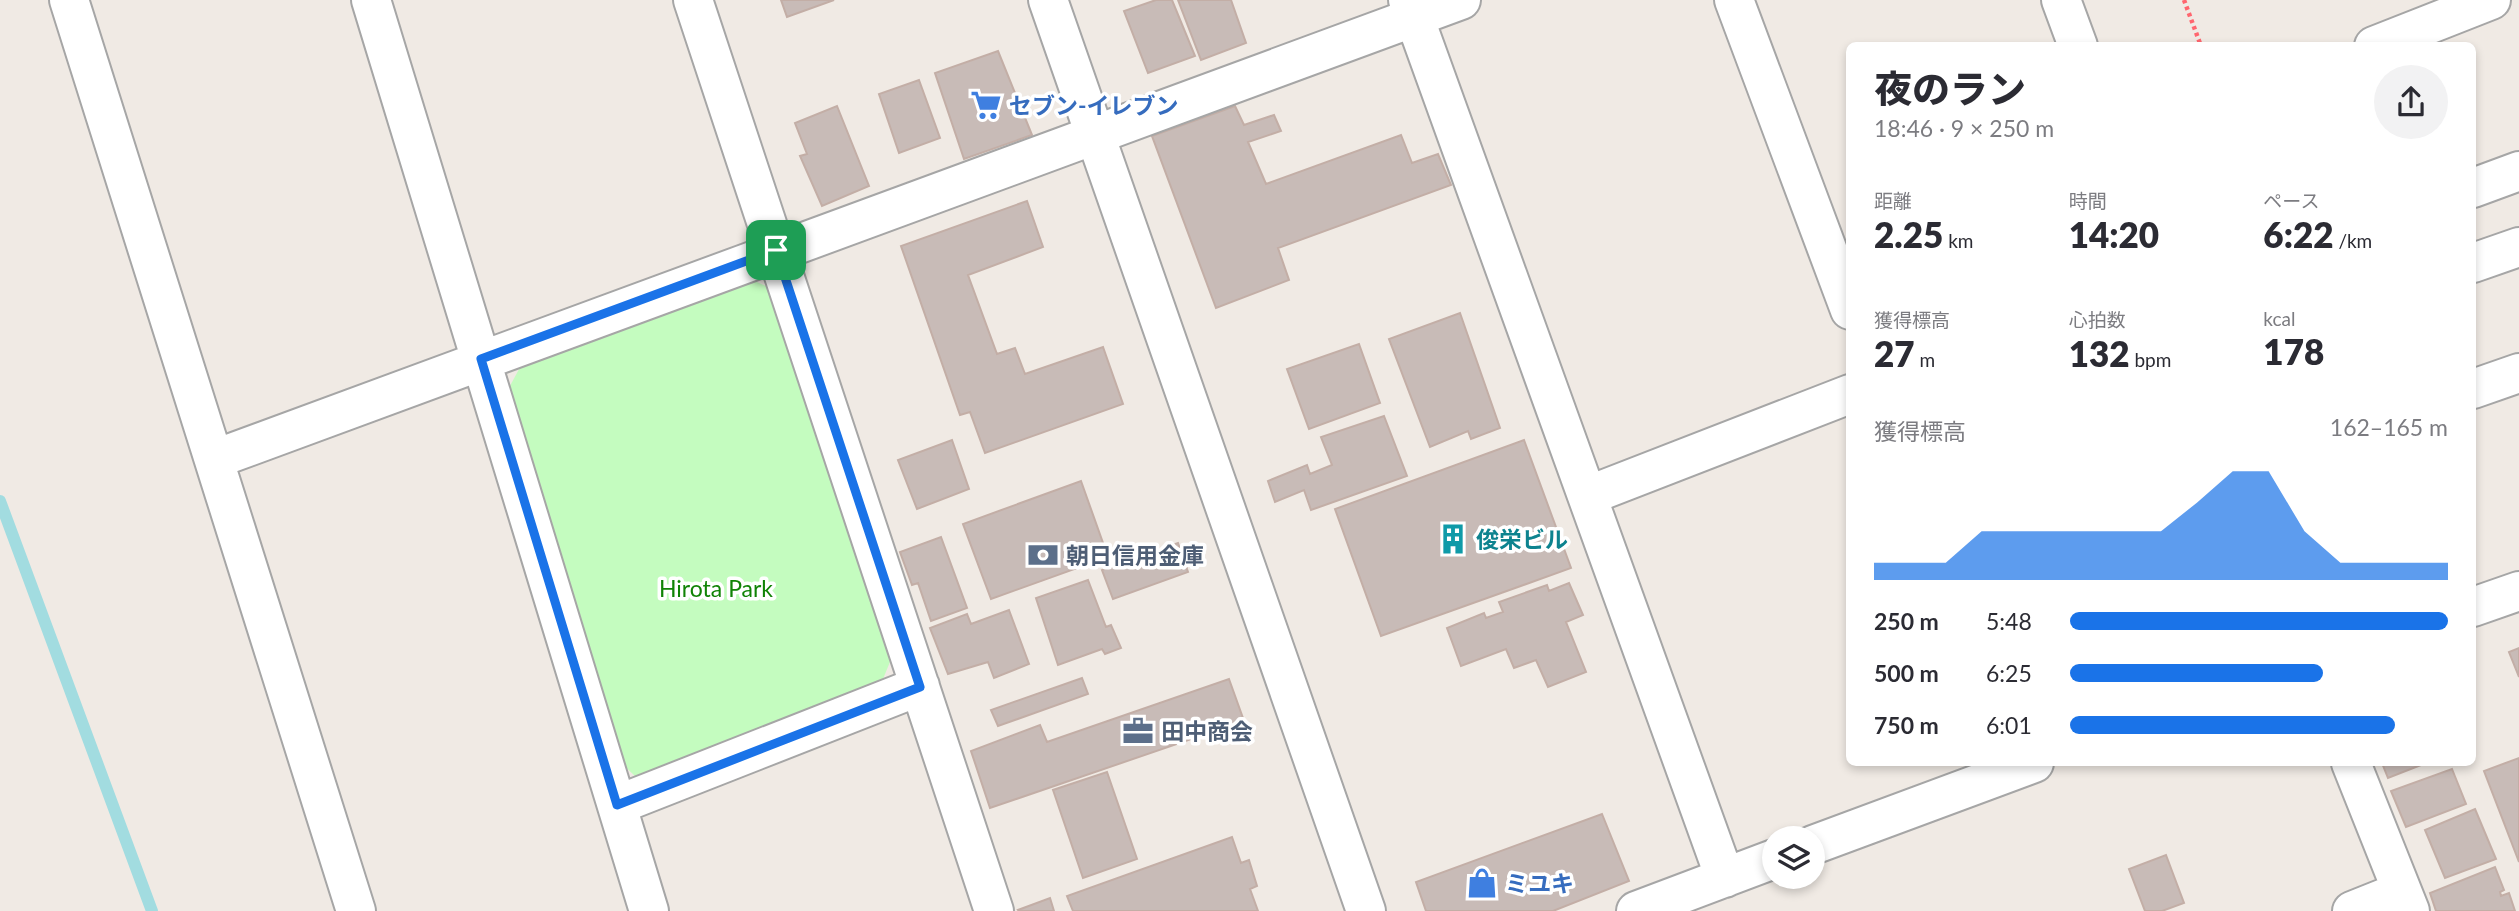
<!DOCTYPE html>
<html lang="ja">
<head>
<meta charset="utf-8">
<style>
  body { margin:0; font-family:Lato,"Noto Sans JP",sans-serif; background:#f2f2f3; color:#2b2b33; height:100vh; display:flex; flex-direction:column; font-size:26px; white-space:nowrap }
  * { box-sizing:border-box; margin:0 }
  p { font-size:23px; color:#7c7c81 }
  .icon { flex:none; width:38px; height:38px; fill:none; stroke:currentColor; stroke-width:2; stroke-linecap:round; stroke-linejoin:round }
  .map { position:relative; flex:1; overflow:hidden }
  .side { position:absolute; left:1846px; top:42px; width:630px; height:724px; display:flex; flex-direction:column; background:#fff; border-radius:10px; box-shadow:0 4px 10px #0003 }
  .side>* { flex:none }
  .fabs { position:absolute; left:1762px; top:826px; display:grid; gap:14px }
  .fabs a { display:grid; place-items:center; width:63px; height:63px; border-radius:50%; background:#fff; box-shadow:0 4px 10px #0003; font-size:35px }
  .pin { position:absolute; display:grid; place-items:center; width:60px; height:60px; color:#fff; margin:-30px; border-radius:14px; box-shadow:0 4px 10px #0006 }
  .round { display:grid; place-items:center; flex:none; width:74px; height:74px; border-radius:37px; background:#f2f2f3 }
  .summary { display:flex; align-items:center; justify-content:space-between; height:119px; padding:0 28px }
  h1 { font-size:38px; font-weight:800; line-height:52px }
  .metrics { display:grid; grid-template-columns:repeat(3,1fr); gap:10px; height:119px; padding:7px 28px }
  .metrics div { display:grid; align-content:center }
  .metrics b { font-size:35px; font-weight:800 }
  .metrics small { font-size:19px; font-weight:400 }
  .metrics p { font-size:19px }
  .chart { height:196px; padding:14px 28px }
  .chart p { display:flex; justify-content:space-between }
  .chart svg { width:100%; height:126px; margin-top:7px; fill:#1a73e8; opacity:.7 }
  ul { padding:0 28px; list-style:none; font-size:23px }
  li { display:grid; grid-template-columns:112px 84px 1fr; align-items:center; height:52px }
  li i { height:18px; border-radius:9px; background:#1a73e8 }
  .map>svg:first-child { display:block }
  .park { fill:#c4fcbf }
  .lines { fill:none; stroke-linecap:round; stroke-linejoin:round }
  .stream { stroke:#a2dce0; stroke-width:12 }
  .building { fill:#c8bbb7; stroke:#c3aea6; stroke-width:2 }
  .minor-casing { stroke:#a6a6a6; stroke-width:42 }
  .tertiary-casing { stroke:#a6a6a6; stroke-width:42 }
  .path { stroke:#ff666f; stroke-width:4.5; stroke-dasharray:3.5 3.5; stroke-linecap:butt }
  .minor { stroke:#fff; stroke-width:38 }
  .tertiary { stroke:#fff; stroke-width:38 }
  .route-casing { stroke:#fff; stroke-width:14 }
  .route { stroke:#1a73e8; stroke-width:9 }
  .labels { text-anchor:middle; dominant-baseline:central; stroke-width:7; stroke-linejoin:round; paint-order:stroke }
  .shop-label { font-size:23px; font-weight:bold; fill:#366cbe; stroke:#fff; text-anchor:start }
  .culture-label { font-size:23px; font-weight:bold; fill:#0d838f; stroke:#fff; text-anchor:start }
  .service-label { font-size:23px; font-weight:bold; fill:#4e5e75; stroke:#fff; text-anchor:start }
  .park-label { font-size:23px; fill:#108306; stroke:#fff }
</style>
</head>
<body>
<div class="map">
<svg width="2519" height="911" viewBox="0 0 2519 911">
  <rect width="100%" height="100%" fill="#f0eae4"/>
  <path class="park" d="M748 278 770 288 892 657 883 679 871 691 636 777 617 759 505 395 524 360Z"/>
  <g class="lines">
    <path class="stream" d="M0 501 152 911"/>
  </g>
  <path class="building" d="M781 0H834L787 17Z
    M1156 0H1172L1195 56 1148 73 1124 11Z
    M1178 0H1231L1246 43 1201 60Z
    M998 51 1032 135 964 159 935 73Z
    M919 80 940 138 899 153 879 94Z
    M837 106 869 186 822 206 800 156 807 154 795 123Z
    M1235 106 1244 125 1274 115 1281 131 1248 142 1266 184 1401 135 1412 163 1438 154 1451 185 1278 248 1289 280 1216 308 1152 136Z
    M1027 201 1043 247 968 275 997 354 1015 348 1025 374 1103 347 1123 404 985 453 970 412 960 415 901 246Z
    M1460 313 1500 428 1471 439 1468 431 1430 447 1389 339Z
    M1359 344 1380 403 1309 429 1287 369Z
    M1384 416 1407 476 1311 510 1304 490 1275 502 1268 481 1307 465 1310 474 1332 465 1321 437Z
    M952 440 969 489 917 509 898 460Z
    M1524 440 1571 568 1381 636 1335 509Z
    M1081 481 1108 557 991 599 963 524Z
    M941 537 967 608 931 621 918 583 912 585 900 552Z
    M1178 543 1188 572 1113 599 1102 570Z
    M1088 580 1106 627 1111 625 1121 648 1105 654 1102 649 1058 665 1036 598Z
    M1569 583 1583 615 1566 622 1586 672 1548 687 1536 660 1514 668 1506 649 1461 666 1447 628 1484 613 1486 618 1503 612 1499 602 1547 585 1549 591Z
    M1009 610 1029 664 994 678 988 662 948 674 930 628 967 614 971 624Z
    M2519 648V677L2509 652Z
    M1082 678 1088 694 998 726 991 710Z
    M1229 679 1244 721 990 808 971 751 1040 725 1047 742Z
    M2519 758V862L2484 771Z
    M2382 763H2426L2388 778Z
    M2452 769 2466 804 2406 827 2391 791Z
    M1107 772 1137 859 1083 878 1053 790Z
    M2475 809 2496 859 2445 878 2425 830Z
    M1602 814 1629 881 1553 911H1426L1416 882Z
    M1232 837 1241 863 1249 860 1257 886 1250 889 1258 911H1073L1067 896Z
    M2166 855 2184 903 2162 911H2145L2129 869Z
    M2495 867 2504 890 2500 892 2501 896 2509 893 2515 911H2436L2430 893Z
    M1050 898 1054 911H1019L1018 910Z"/>
  <g class="lines">
    <g class="minor-casing">
      <path id="minor" d="M69 0 356 911
        M371 0 649 911
        M693 0 994 911
        M1408 0 1725 878
        M1734 0 1850 310
        M2061 0 2078 46
        M2374 46 2491 0
        M2473 188 2519 171
        M2473 263 2519 247
        M2473 389 2519 373
        M215 459 1461 0
        M1587 496 1850 394
        M2473 607 2519 591
        M2351 763 2410 911
        M617 805 920 686
        M1813 845 2034 763
        M1636 911 1774 859
        M2352 911 2402 891"/>
    </g>
    <g class="tertiary-casing">
      <path id="tertiary" d="M1048 0 1366 911"/>
    </g>
    <path class="path" d="M2184 0 2201 46"/>
    <use href="#minor" class="minor"/>
    <use href="#tertiary" class="tertiary"/>
  </g>
  <g class="lines">
    <g class="route-casing">
      <path id="route" d="M776 250 920 687 617 805 481 359Z"/>
    </g>
    <use href="#route" class="route"/>
  </g>
  <defs>
    <g id="supermarket-bare" transform="scale(2.415)"><path d="M-6-5.5h2.5l.6 2H6L4.5 2H-2.5L-4.4-4H-6ZM-1.5 3.2a1.3 1.3 0 1 0 .1 0ZM3 3.2a1.3 1.3 0 1 0 .1 0Z" fill="#3f7fe0" stroke="#fff" stroke-width="2.5" paint-order="stroke"/></g>
    <g id="building-bare" transform="scale(2.415)"><path d="M-4-6H4V6H1V3H-1V6H-4ZM-2.5-4.3h1.7v1.8h-1.7ZM.8-4.3h1.7v1.8H.8ZM-2.5-1h1.7V.8h-1.7ZM.8-1h1.7V.8H.8Z" fill="#0f9aa8" stroke="#fff" stroke-width="2.5" paint-order="stroke"/></g>
    <g id="bank-bare" transform="scale(2.415)"><path d="M-6-4H6V4H-6ZM0-2.3a2.3 2.3 0 1 0 0 4.6a2.3 2.3 0 1 0 0-4.6Z" fill="#5c6f8a" stroke="#fff" stroke-width="2.5" paint-order="stroke"/></g>
    <g id="office-bare" transform="scale(2.415)"><path d="M-6-3h4V-5.5h4V-3h4V5H-6ZM-1-4.5V-3h2v-1.5ZM-6 0V1H6V0Z" fill="#5c6f8a" stroke="#fff" stroke-width="2.5" paint-order="stroke"/></g>
    <g id="shop-bare" transform="scale(2.415)"><path d="M-5-2.5h2.3a2.7 3.5 0 0 1 5.4 0H5L5.5 6h-11ZM-1.5-2.5h3a1.5 2.3 0 0 0-3 0Z" fill="#3f7fe0" stroke="#fff" stroke-width="2.5" paint-order="stroke"/></g>
  </defs>
  <g fill-rule="evenodd">
    <use href="#supermarket-bare" x="986" y="105"/>
    <use href="#building-bare" x="1453" y="539"/>
    <use href="#bank-bare" x="1043" y="555"/>
    <use href="#office-bare" x="1138" y="731"/>
    <use href="#shop-bare" x="1482" y="883"/>
  </g>
  <g class="labels">
    <g class="shop-label">
      <text x="1009" y="105">セブン-イレブン</text>
      <text x="1505" y="883">ミユキ</text>
    </g>
    <g class="culture-label">
      <text x="1476" y="539">俊栄ビル</text>
    </g>
    <g class="service-label">
      <text x="1066" y="555">朝日信用金庫</text>
      <text x="1161" y="731">田中商会</text>
    </g>
    <g class="park-label">
      <text x="716" y="588">Hirota Park</text>
    </g>
  </g>
</svg>
<div class="fabs">
<a><svg class="icon" aria-label="layers" viewBox="0 0 24 24"><path d="M12 4l9 5-9 5-9-5zM3 14l9 5 9-5"/></svg></a>
</div>
<div class="pin" style="left:776px;top:250px;background:#1e9e55"><svg class="icon" aria-label="arrive" viewBox="0 0 24 24"><path d="M6 21V4h12l-3 4 3 4H6"/></svg></div>
<section class="side">
<div class="summary"><div><h1>夜のラン</h1><p>18:46 · 9 × 250 m</p></div><a class="round"><svg class="icon" aria-label="share" viewBox="0 0 24 24"><path d="M12 15V3M7 8l5-5 5 5M5 13v7h14v-7"/></svg></a></div>
<div class="metrics">
<div><p>距離</p><b>2.25<small> km</small></b></div>
<div><p>時間</p><b>14:20</b></div>
<div><p>ペース</p><b>6:22<small> /km</small></b></div>
</div>
<div class="metrics">
<div><p>獲得標高</p><b>27<small> m</small></b></div>
<div><p>心拍数</p><b>132<small> bpm</small></b></div>
<div><p>kcal</p><b>178</b></div>
</div>
<div class="chart"><p><span>獲得標高</span>162–165 m</p>
<svg viewBox="0 0 160 44" preserveAspectRatio="none"><path d="M0 44V38L10 38L20 38L30 27L40 27L50 27L60 27L70 27L80 27L90 17L100 6L110 6L120 27L130 38L140 38L150 38L160 38V44z"/></svg>
</div>
<ul>
<li><b>250 m</b>5:48<i style="width:100%"></i></li>
<li><b>500 m</b>6:25<i style="width:67%"></i></li>
<li><b>750 m</b>6:01<i style="width:86%"></i></li>
</ul>
</section>
</div>
</body>
</html>
